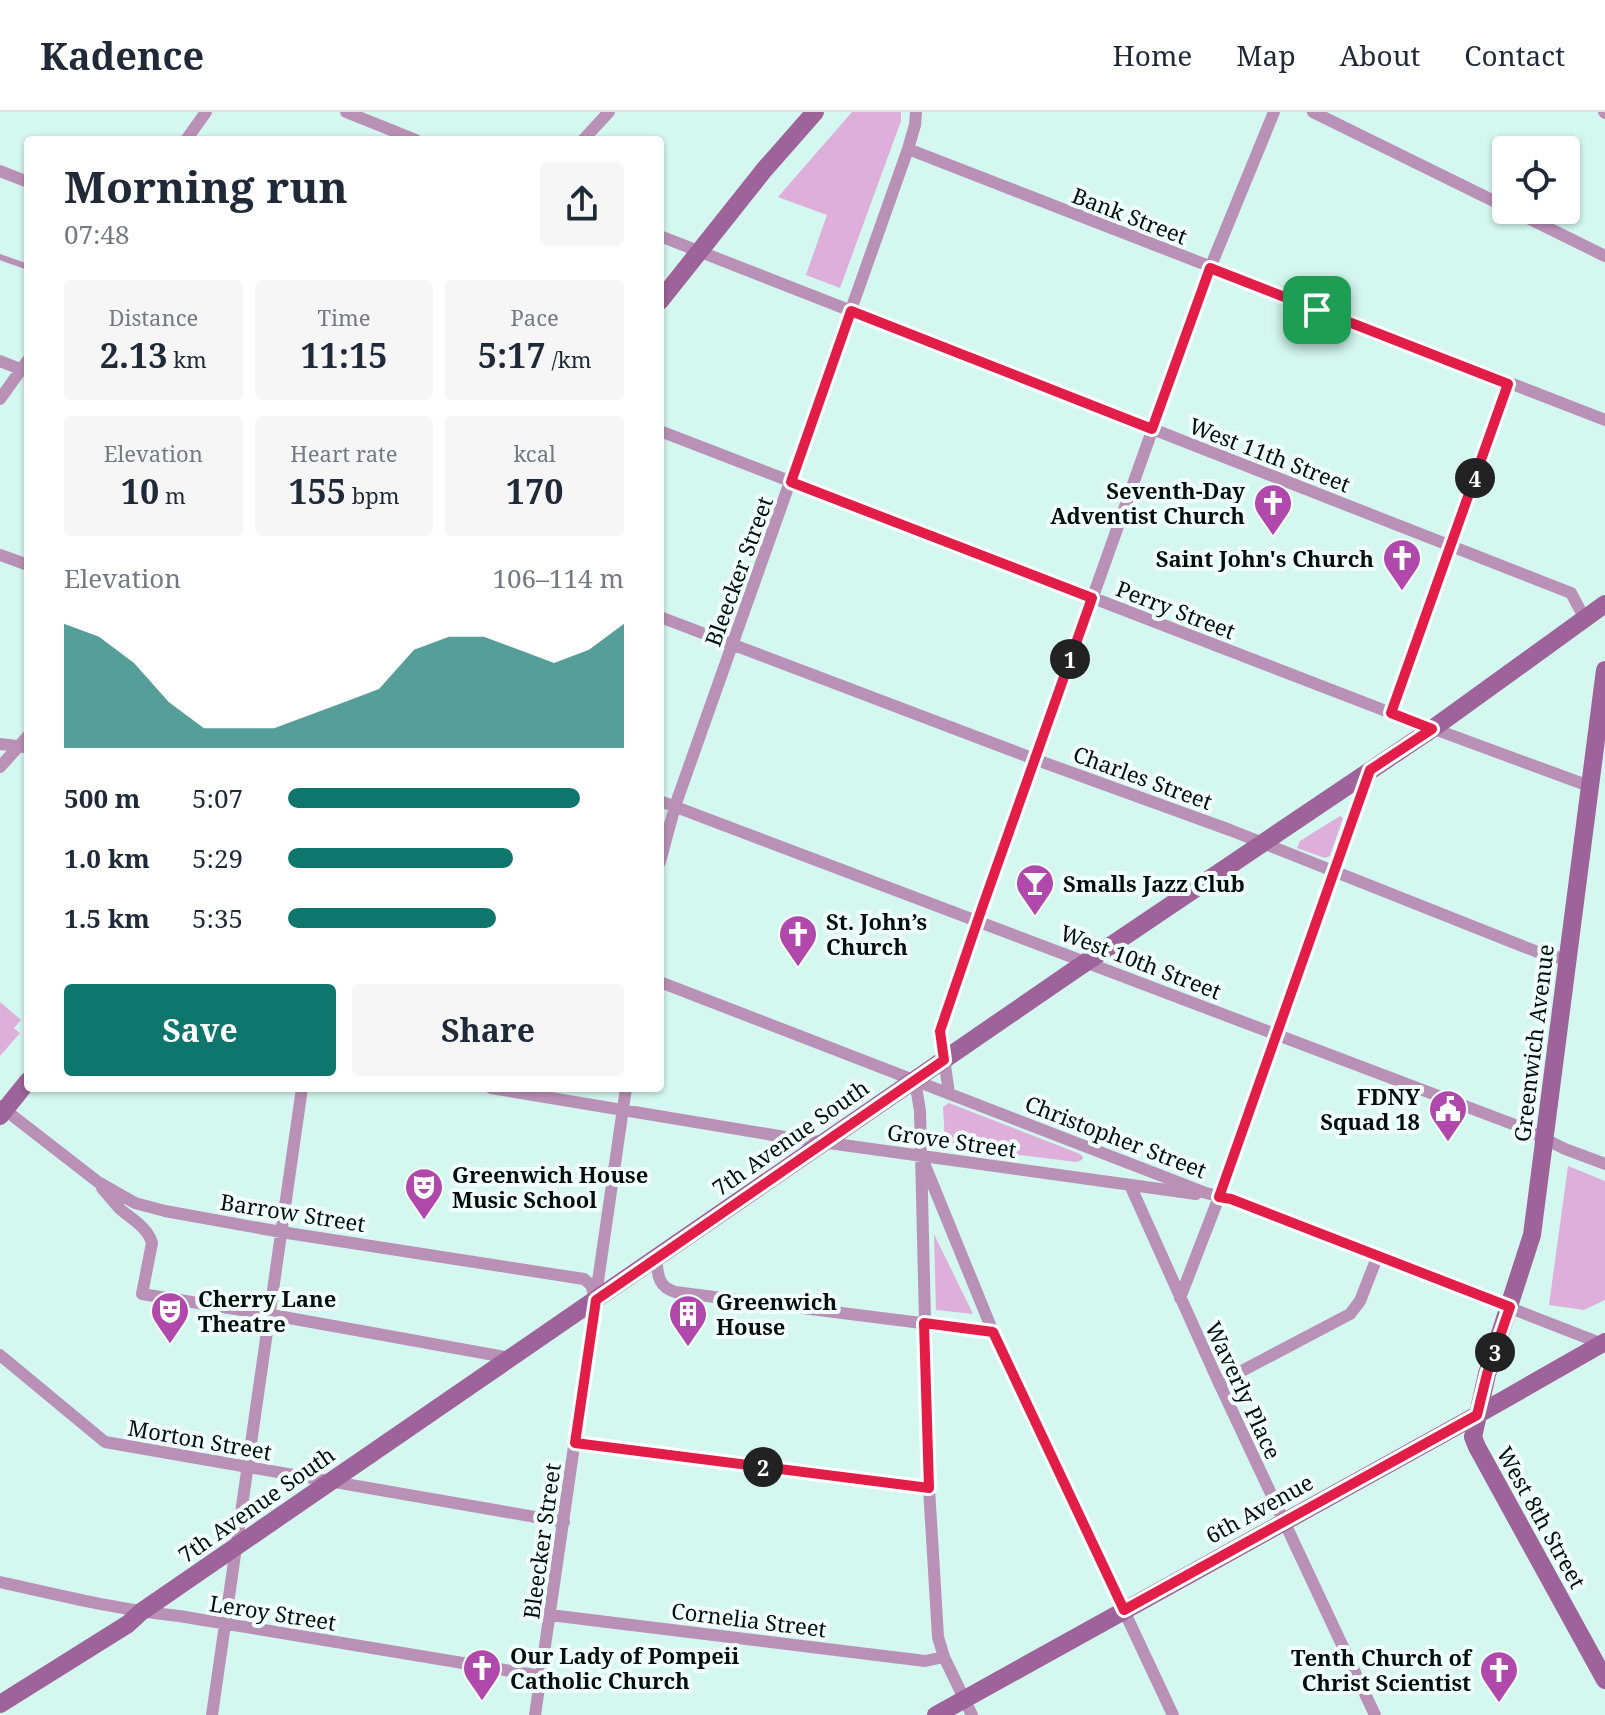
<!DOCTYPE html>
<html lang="en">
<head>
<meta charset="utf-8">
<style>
  body { margin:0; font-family:"Noto Serif",serif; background:#f6f6f7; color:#1f2937; height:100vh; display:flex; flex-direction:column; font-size:30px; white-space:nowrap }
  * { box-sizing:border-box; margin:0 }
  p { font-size:26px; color:#747a83 }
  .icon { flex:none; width:44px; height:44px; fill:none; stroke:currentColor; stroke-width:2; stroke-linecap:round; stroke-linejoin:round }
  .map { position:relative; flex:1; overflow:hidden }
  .side { position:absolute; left:24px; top:24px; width:640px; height:956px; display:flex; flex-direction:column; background:#fff; border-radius:8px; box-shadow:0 2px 6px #0004 }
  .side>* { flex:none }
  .controls { position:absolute; left:1492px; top:24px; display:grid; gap:16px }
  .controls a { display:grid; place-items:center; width:88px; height:88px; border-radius:8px; background:#fff; box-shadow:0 2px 6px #0004; font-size:40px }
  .pin { position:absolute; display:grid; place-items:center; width:68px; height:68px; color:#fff; margin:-34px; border-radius:16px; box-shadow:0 4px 12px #0006 }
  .km { position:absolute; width:40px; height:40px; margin:-20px; border-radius:50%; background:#222; color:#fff; font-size:22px; line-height:40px; text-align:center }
  .round { display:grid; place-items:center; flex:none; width:84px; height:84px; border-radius:8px; background:#f6f6f7 }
  .headline { display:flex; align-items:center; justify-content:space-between; height:136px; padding:0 40px }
  h1 { font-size:44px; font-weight:700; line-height:60px }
  .stats { display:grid; grid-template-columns:repeat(3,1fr); gap:12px; height:136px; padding:8px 40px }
  .stats div { display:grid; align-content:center; border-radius:8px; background:#f6f6f7; text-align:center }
  .stats b { font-size:34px; font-weight:700 }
  .stats small { font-size:22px; font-weight:400 }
  .stats p { font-size:22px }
  .chart { height:224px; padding:16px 40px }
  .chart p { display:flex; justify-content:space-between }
  .chart svg { width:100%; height:144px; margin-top:8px; fill:#0f766e; opacity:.7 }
  .cta { display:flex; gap:16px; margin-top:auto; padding:16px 40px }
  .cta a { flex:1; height:92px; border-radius:8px; background:#0f766e; color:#fff; font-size:32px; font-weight:700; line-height:92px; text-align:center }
  .cta a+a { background:#f6f6f7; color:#1f2937 }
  ul { padding:0 40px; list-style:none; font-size:26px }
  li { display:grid; grid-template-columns:128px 96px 1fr; align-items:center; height:60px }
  li i { height:20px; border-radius:10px; background:#0f766e }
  header { display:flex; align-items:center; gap:48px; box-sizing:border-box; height:112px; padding:0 40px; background:#fff; border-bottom:2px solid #e0e1e3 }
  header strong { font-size:38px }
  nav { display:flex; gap:44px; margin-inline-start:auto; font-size:28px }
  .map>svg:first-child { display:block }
  .green { fill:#dfafdb }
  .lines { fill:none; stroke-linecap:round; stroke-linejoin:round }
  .lane { stroke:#ba91b6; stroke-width:6 }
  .street { stroke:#ba91b6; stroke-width:12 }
  .secondary { stroke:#9e639a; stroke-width:18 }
  .route-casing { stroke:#fff; stroke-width:16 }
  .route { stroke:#e11d48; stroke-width:10 }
  .labels { text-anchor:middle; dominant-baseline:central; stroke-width:8; stroke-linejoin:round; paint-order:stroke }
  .street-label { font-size:22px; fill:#040f0d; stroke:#f1fffc }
  .poi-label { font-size:22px; font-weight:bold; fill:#040f0d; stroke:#f1fffc; text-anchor:start }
</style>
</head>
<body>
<header>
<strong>Kadence</strong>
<nav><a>Home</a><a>Map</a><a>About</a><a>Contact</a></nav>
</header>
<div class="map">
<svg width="1605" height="1603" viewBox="0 0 1605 1603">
  <rect width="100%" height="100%" fill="#d4f7f0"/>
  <path class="green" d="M852 0H901V9L840 176 806 163 827 103 778 85Z
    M1340 704 1343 706 1330 744 1325 746 1297 736 1300 729Z
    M0 890 21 908 14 916 20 921 0 944Z
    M949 991 1080 1042 1083 1045 1082 1048 1076 1050 948 1034 945 1030 943 995Z
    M1568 1054 1605 1069V1188L1584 1198 1549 1193Z
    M934 1122 973 1202 936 1198Z"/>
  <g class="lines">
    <path class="lane" d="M0 145 28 155"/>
    <path class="street" d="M346 0 416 28
      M1313 0 1506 95
      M1604 0 1605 1
      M186 28 206 0
      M583 28 609 0
      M908 37 1605 308
      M0 59 28 70
      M1512 98 1605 144
      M660 124 1571 481 1585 507
      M0 249 25 259
      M0 287 28 248
      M660 319 1399 604 1589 674
      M0 443 28 453
      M660 505 1045 651 1230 718 1545 843 1567 847
      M1391 601 1508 272
      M0 632 25 635
      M0 655 28 624
      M660 689 1523 1016 1565 1037 1605 1052
      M660 750 675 694 908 37 915 13 916 0
      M660 870 1206 1081 1231 1087 1605 1233
      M915 968 920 999 929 1376 938 1525 944 1545 972 1603
      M491 976 785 1025 1196 1082
      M949 981 940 919 982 796 1210 156 1274 0
      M0 994 98 1070 135 1091 165 1099 281 1120 584 1167 591 1173 596 1188
      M924 1051 993 1220 1173 1603
      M1130 1073 1219 1271 1375 1603
      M102 1076C108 1083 114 1090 120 1097 132 1107 148 1116 152 1131L142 1182 278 1204 511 1246
      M656 1147C658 1163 658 1175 675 1180L993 1220
      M1180 1186 1219 1085 1370 659
      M0 1243 105 1330 564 1410
      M1219 1271 1350 1202 1360 1189 1378 1143
      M575 1331 929 1376
      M0 1470C60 1483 118 1498 179 1504L541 1564
      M550 1503 925 1549 944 1545
      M212 1603 302 976
      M535 1603 626 976"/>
    <path class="secondary" d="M660 189 764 58 815 0
      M1605 558 1532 1123 1487 1262 1473 1325 1477 1335 1605 1568
      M0 1004 28 969
      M0 1592 128 1512 141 1500 1073 859 1432 617 1605 492
      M936 1603 1477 1303 1605 1230"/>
  </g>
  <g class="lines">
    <g class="route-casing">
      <path id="route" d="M1210 156 1508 272 1391 601 1432 617 1370 658 1219 1085 1231 1087 1510 1195 1487 1262 1477 1303 1124 1498 993 1220 924 1211 929 1376 575 1331 596 1188 944 948 940 919 982 796 1092 486 791 370 851 199 1152 317Z"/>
    </g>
    <use href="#route" class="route"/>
  </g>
  <defs>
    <g id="church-pin" transform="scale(2)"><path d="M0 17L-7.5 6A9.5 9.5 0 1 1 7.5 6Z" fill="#b149ac" stroke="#f1fffc"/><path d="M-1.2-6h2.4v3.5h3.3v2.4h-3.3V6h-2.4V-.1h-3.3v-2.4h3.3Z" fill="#fff"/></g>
    <g id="bar-pin" transform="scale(2)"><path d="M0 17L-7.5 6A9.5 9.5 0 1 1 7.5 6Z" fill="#b149ac" stroke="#f1fffc"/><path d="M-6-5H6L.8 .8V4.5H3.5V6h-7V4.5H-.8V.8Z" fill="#fff"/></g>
    <g id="civic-pin" transform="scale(2)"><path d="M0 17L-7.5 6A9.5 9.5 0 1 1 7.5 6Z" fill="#b149ac" stroke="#f1fffc"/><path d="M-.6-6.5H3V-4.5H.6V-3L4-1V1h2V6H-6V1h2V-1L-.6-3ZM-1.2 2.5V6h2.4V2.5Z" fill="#fff"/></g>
    <g id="theatre-pin" transform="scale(2)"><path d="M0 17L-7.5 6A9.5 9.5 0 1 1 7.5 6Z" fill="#b149ac" stroke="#f1fffc"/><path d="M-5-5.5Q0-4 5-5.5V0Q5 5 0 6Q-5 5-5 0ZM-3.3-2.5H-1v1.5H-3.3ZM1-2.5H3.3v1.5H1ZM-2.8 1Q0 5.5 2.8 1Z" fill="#fff"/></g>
    <g id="building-pin" transform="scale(2)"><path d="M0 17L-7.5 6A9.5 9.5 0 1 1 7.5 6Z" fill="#b149ac" stroke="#f1fffc"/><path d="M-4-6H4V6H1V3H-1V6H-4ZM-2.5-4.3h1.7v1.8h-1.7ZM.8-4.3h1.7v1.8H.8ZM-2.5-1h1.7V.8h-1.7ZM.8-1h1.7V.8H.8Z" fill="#fff"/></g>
  </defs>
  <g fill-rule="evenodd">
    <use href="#church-pin" x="1273" y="391"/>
    <use href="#church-pin" x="1402" y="446"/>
    <use href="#bar-pin" x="1035" y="771"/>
    <use href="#church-pin" x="798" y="822"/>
    <use href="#civic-pin" x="1448" y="997"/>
    <use href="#theatre-pin" x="424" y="1075"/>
    <use href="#theatre-pin" x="170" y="1199"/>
    <use href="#building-pin" x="688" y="1202"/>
    <use href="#church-pin" x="482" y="1556"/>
    <use href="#church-pin" x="1499" y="1558"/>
  </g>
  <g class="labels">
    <g class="street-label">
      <text transform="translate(1130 103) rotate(21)">Bank Street</text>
      <text transform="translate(1270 342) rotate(21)">West 11th Street</text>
      <text transform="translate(738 459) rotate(-70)">Bleecker Street</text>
      <text transform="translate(1176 497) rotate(21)">Perry Street</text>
      <text transform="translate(1143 665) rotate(20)">Charles Street</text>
      <text transform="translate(1141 849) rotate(21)">West 10th Street</text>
      <text transform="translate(1533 931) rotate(-83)">Greenwich Avenue</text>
      <text transform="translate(1116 1024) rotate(21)">Christopher Street</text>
      <text transform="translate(790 1025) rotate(-35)">7th Avenue South</text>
      <text transform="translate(952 1028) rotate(8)">Grove Street</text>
      <text transform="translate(293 1100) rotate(9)">Barrow Street</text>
      <text transform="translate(1244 1278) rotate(65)">Waverly Place</text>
      <text transform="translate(200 1327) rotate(10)">Morton Street</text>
      <text transform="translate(256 1392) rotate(-35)">7th Avenue South</text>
      <text transform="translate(1259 1396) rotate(-29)">6th Avenue</text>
      <text transform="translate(1542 1405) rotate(61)">West 8th Street</text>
      <text transform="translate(541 1429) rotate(-82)">Bleecker Street</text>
      <text transform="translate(273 1500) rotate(9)">Leroy Street</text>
      <text transform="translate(749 1507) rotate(7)">Cornelia Street</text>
    </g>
    <g class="poi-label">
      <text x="1245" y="378" text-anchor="end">Seventh-Day<tspan x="1245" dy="25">Adventist Church</tspan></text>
      <text x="1374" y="446" text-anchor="end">Saint John's Church</text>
      <text x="1063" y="771">Smalls Jazz Club</text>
      <text x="826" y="809">St. John’s<tspan x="826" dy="25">Church</tspan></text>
      <text x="1420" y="984" text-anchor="end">FDNY<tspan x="1420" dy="25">Squad 18</tspan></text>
      <text x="452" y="1062">Greenwich House<tspan x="452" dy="25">Music School</tspan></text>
      <text x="198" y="1186">Cherry Lane<tspan x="198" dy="25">Theatre</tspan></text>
      <text x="716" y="1189">Greenwich<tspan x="716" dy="25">House</tspan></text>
      <text x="510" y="1543">Our Lady of Pompeii<tspan x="510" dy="25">Catholic Church</tspan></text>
      <text x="1471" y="1545" text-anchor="end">Tenth Church of<tspan x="1471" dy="25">Christ Scientist</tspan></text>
    </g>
  </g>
</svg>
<div class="controls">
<a><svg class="icon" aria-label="locate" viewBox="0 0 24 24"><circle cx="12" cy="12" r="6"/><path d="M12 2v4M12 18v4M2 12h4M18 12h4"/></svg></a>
</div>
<div class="pin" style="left:1317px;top:198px;background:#1e9e55"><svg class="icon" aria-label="arrive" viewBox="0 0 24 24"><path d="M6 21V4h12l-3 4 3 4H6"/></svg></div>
<b class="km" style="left:1070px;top:547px">1</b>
<b class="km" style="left:763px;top:1355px">2</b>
<b class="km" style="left:1495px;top:1240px">3</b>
<b class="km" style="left:1475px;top:366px">4</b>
<section class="side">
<div class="headline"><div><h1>Morning run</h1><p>07:48</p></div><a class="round"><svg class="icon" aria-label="share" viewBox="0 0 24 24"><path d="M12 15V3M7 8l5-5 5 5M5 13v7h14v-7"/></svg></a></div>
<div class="stats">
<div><p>Distance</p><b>2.13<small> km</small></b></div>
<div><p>Time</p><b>11:15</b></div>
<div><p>Pace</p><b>5:17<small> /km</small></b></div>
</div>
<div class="stats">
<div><p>Elevation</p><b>10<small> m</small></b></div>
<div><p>Heart rate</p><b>155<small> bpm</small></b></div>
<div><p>kcal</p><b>170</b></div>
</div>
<div class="chart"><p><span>Elevation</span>106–114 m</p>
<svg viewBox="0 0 160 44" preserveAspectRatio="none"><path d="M0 44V6L10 10L20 18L30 30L40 38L50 38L60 38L70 34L80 30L90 26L100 14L110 10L120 10L130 14L140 18L150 14L160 6V44z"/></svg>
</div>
<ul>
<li><b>500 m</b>5:07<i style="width:87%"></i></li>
<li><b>1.0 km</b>5:29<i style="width:67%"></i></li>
<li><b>1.5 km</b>5:35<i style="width:62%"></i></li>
</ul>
<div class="cta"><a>Save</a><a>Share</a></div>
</section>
</div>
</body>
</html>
